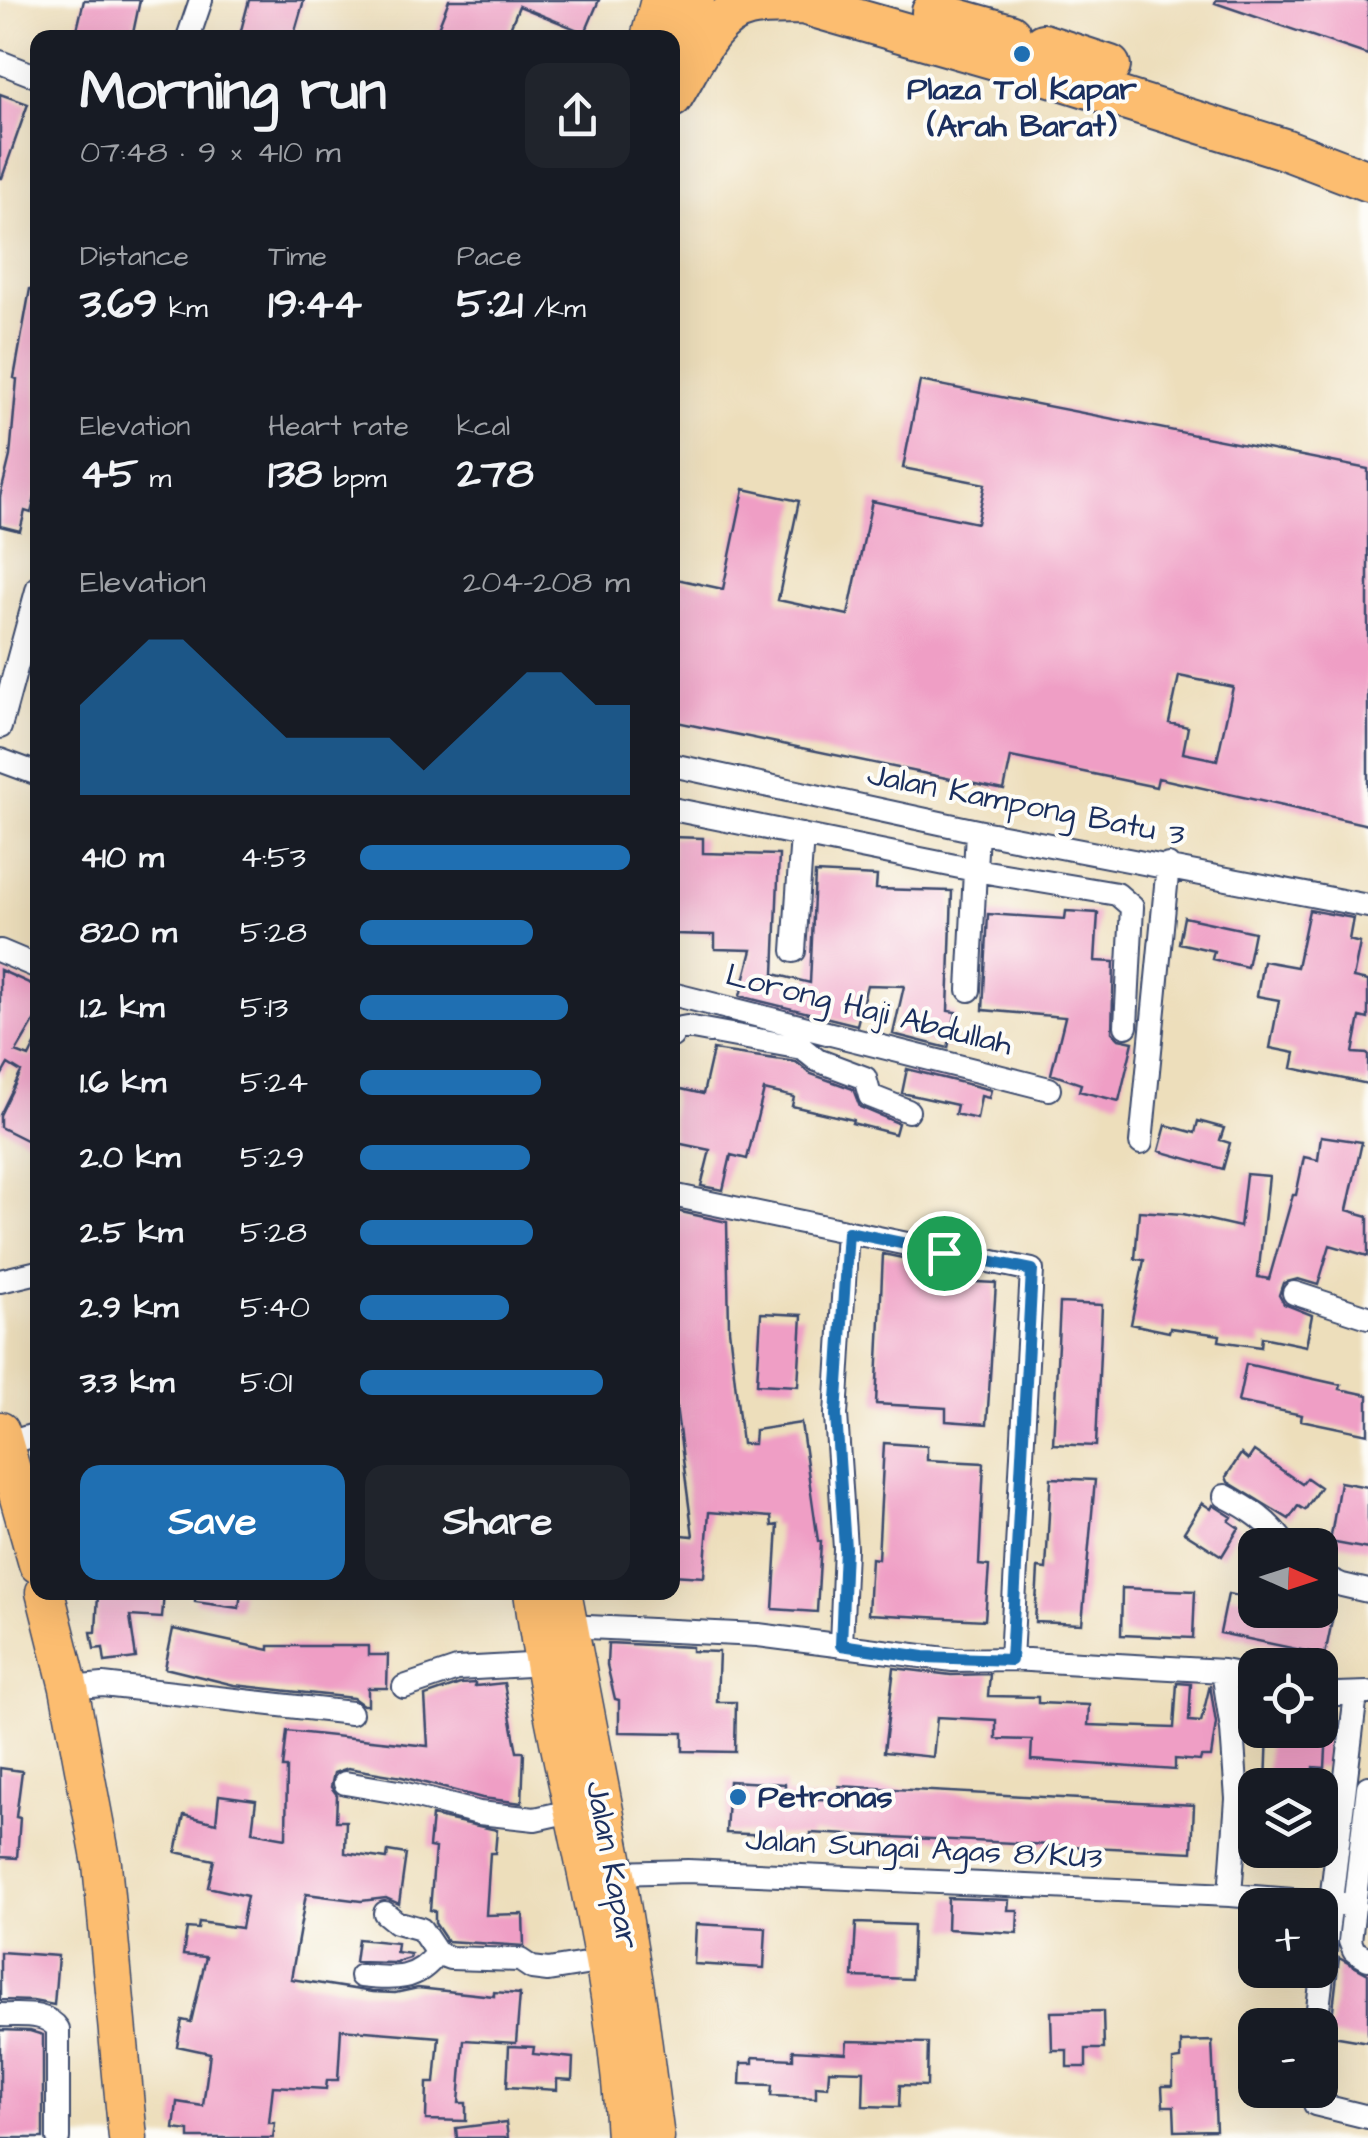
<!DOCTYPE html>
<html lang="en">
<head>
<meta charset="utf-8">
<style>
  body { margin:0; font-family:"Architects Daughter",sans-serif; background:#20242c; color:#f1f3f6; height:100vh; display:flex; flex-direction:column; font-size:38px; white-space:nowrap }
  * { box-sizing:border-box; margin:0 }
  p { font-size:32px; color:#9ea1a6 }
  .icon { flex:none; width:55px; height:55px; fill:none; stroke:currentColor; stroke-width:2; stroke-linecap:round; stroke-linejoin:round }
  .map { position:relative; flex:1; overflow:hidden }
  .details { position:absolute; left:30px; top:30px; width:650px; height:1570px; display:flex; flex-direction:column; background:#171b24; border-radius:20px; box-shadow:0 10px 40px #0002 }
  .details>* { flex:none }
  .needle { width:65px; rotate:93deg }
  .controls { position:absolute; left:1238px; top:1528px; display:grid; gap:20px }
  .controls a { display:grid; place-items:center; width:100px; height:100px; border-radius:20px; background:#171b24; box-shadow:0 10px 40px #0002; font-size:50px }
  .pin { position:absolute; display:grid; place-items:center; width:85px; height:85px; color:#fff; margin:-42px; border:5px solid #fff; border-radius:50%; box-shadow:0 2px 10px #0007 }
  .round { display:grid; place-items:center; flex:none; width:105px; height:105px; border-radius:20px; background:#20242c }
  .summary { display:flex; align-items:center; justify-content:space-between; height:170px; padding:0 50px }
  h1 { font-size:55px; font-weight:700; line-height:75px }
  .figures { display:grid; grid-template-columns:repeat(3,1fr); gap:15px; height:170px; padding:10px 50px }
  .figures div { display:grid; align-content:center }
  .figures b { font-size:42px; font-weight:700 }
  .figures small { font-size:28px; font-weight:400 }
  .figures p { font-size:28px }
  .chart { height:280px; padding:20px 50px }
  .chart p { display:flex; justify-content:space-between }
  .chart svg { width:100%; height:180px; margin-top:10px; fill:#1f6fb2; opacity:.7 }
  .cta { display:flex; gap:20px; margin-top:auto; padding:20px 50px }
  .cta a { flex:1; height:115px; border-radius:20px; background:#1f6fb2; color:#fff; font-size:40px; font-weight:700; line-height:115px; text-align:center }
  .cta a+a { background:#20242c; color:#f1f3f6 }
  ul { padding:0 50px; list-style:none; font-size:32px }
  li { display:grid; grid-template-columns:160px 120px 1fr; align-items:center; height:75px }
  li i { height:25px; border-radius:12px; background:#1f6fb2 }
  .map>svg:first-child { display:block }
  .building { fill:#ef9ec5; fill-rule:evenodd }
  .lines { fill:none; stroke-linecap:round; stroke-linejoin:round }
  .minor-casing { stroke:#3a496c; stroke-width:26 }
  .trunk-casing { stroke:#3a496c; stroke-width:41 }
  .motorway-casing { stroke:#3a496c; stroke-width:44 }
  .minor { stroke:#fff; stroke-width:22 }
  .trunk { stroke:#fcbd6f; stroke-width:38 }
  .motorway { stroke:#fcbd6f; stroke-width:40 }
  .route-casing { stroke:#fff; stroke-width:20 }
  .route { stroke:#1f6fb2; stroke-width:12 }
  .poi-dot { fill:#1f6fb2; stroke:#fdfcf7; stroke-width:4 }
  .labels { text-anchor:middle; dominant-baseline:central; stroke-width:8; stroke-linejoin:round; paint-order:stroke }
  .poi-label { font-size:32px; font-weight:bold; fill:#1b2f5e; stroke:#fdfcf7 }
  .street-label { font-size:32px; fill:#1b2f5e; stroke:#fdfcf7 }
</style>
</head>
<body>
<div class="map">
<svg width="1368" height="2138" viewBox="0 0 1368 2138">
  <rect width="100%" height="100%" fill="#fdfcf7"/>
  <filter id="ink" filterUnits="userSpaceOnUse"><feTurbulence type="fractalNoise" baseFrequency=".01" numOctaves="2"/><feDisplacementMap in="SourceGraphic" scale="20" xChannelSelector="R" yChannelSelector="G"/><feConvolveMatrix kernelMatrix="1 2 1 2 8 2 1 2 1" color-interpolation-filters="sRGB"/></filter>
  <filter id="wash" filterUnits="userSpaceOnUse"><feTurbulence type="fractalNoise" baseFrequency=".0048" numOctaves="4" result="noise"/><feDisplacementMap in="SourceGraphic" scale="40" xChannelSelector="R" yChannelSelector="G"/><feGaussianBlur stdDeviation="2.25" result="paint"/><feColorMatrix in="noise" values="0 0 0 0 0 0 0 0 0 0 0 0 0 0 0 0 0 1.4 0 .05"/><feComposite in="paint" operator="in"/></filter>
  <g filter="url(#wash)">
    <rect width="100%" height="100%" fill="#eddebb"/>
    <g id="blocks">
      <path class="building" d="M84 0H140L132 38H75Z
        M249 0H304L293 38H239Z
        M449 0H599L585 33 519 6 506 38H434Z
        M1216 0H1368V55L1215 3Z
        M0 94 28 104 2 178H0Z
        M30 289 38 290V486L31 513 25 511 20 531 0 526V497L10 456 17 379 14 378Z
        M920 381 1368 469V825L1158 778 1156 787 1011 757 1004 790 672 721V578L723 589 744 489 799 501 778 600 848 615 872 501 977 523 985 484 903 468ZM1179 676 1233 687 1217 760 1183 753 1188 727 1169 723Z
        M672 837 703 838V853L779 855 774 974 810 983 815 873 877 876 876 889 952 891 948 1011 956 1012 948 1048 893 1034 904 986 867 985 857 1025 740 996 752 950 715 949V935L672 934Z
        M1309 910 1353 918 1349 940 1360 943 1353 978 1368 981V1019L1360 1017 1353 1053 1368 1054V1084L1292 1068 1295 1053 1270 1048 1279 1000 1257 996 1263 961 1297 967Z
        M1066 911 1098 913 1095 961 1114 962 1112 1032 1119 1039 1133 1042 1119 1101 1079 1091 1081 1084 1051 1074 1065 1017 983 1010 988 914 1065 919Z
        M1184 917 1254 932 1247 967 1212 959 1214 951 1179 943Z
        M0 970 38 987V1015L16 1052 29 1057 38 1039V1146L0 1127V1115L21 1072 8 1064 0 1078Z
        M713 1050 796 1062 811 1074 853 1089 860 1107 898 1123 895 1134 852 1123 853 1120 792 1106 794 1097 764 1090 747 1159 731 1155 723 1190 701 1186 710 1150 672 1142V1087L703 1094Z
        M907 1069 991 1090 989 1098 981 1096 977 1119 955 1114 957 1105 902 1093Z
        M1198 1121 1224 1128 1220 1140 1230 1143 1223 1169 1159 1151 1166 1125 1195 1133Z
        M1321 1136 1362 1142 1347 1210 1368 1216V1256L1330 1245 1318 1285 1298 1279 1283 1283 1279 1295 1284 1304 1312 1315 1306 1346 1262 1337 1261 1347 1219 1341 1220 1335 1170 1328 1169 1332 1131 1324 1144 1260 1135 1259 1139 1211 1183 1214 1240 1227 1246 1174 1269 1176 1258 1277 1269 1279 1293 1195H1296L1304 1157 1318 1160Z
        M672 1210 727 1222 729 1329 742 1444H754L755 1430 801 1423 818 1541H821L817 1612 773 1609 778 1525 772 1526 771 1517 709 1512 704 1577 672 1575V1534L693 1536 672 1375Z
        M883 1254 936 1265 935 1280 996 1283 987 1424 946 1421V1408L876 1404Z
        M1060 1303 1102 1305 1096 1446 1053 1444Z
        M761 1313 802 1315 798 1386 757 1384Z
        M1246 1364 1341 1385 1340 1389 1368 1395V1434L1301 1420 1302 1415 1238 1402Z
        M884 1443 927 1446V1460L984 1463 979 1565 989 1566 985 1620 868 1614 871 1558 878 1559Z
        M1254 1451 1302 1484 1307 1478 1320 1487 1305 1510 1298 1506 1289 1519 1228 1482 1226 1477 1241 1454 1248 1460Z
        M1051 1478 1095 1480 1082 1624 1035 1622 1038 1568 1046 1569Z
        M1340 1482 1368 1487V1549L1330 1542Z
        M1202 1503 1211 1509 1213 1505 1232 1517 1229 1521 1239 1528 1222 1556 1184 1532Z
        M1122 1588 1195 1591 1193 1638 1121 1635Z
        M164 1592 162 1618 130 1616 136 1658 105 1662 103 1648 94 1649 91 1632H96L98 1594Z
        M195 1592H241L239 1608 195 1602Z
        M1228 1594 1255 1599V1610H1306L1333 1616 1325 1655 1220 1633Z
        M173 1629 269 1650V1646H368V1655H388L387 1688H368V1705H363L353 1698 234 1685 165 1668Z
        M608 1643 692 1647V1651L719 1652 717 1702H736L735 1752 683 1751V1733L619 1732V1700L615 1699 607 1665Z
        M894 1668 951 1675 990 1674 988 1696 1038 1697V1703L1089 1705 1088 1725 1174 1728 1177 1683 1191 1684 1189 1721 1201 1722 1210 1685 1216 1723 1211 1757H1201L1200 1761 1175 1759V1770L1031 1760 1032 1740 996 1739V1720L937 1717 933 1757 884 1752Z
        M475 1683V1686L504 1683 517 1752H524L522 1803 482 1798 402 1777 348 1768 334 1773 331 1787 337 1795 336 1821H346L345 1853 387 1859 388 1851 406 1854 399 1904 386 1898 361 1901 306 1894 291 1979 372 1992 395 1993 418 1988 494 1996V1992L520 1994 516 2043 464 2040 459 2103H466V2121L426 2120 427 2083H435L439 2037 341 2029 338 2080H327L326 2089 273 2086 269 2123H275L273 2138H189V2131L174 2129 177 2102 203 2106 210 2053 177 2046 182 2020 191 2022 206 1957 183 1955 187 1928 198 1929 199 1922 241 1928 247 1896 208 1887 214 1860 176 1852 184 1815 216 1823 219 1795 256 1800 252 1832 286 1838 287 1768H283L287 1731 428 1746 425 1696 460 1684Z
        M1327 1730 1325 1768 1314 1767 1313 1785H1266L1268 1731Z
        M0 1768 22 1771 16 1817 20 1818 17 1858 0 1857Z
        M729 1781 785 1784V1794L796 1795V1798L838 1800 839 1786 1194 1805 1192 1852 811 1833V1837L726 1833Z
        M432 1816 497 1830 495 1853H490L486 1915 523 1914 524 1946 447 1941 435 1923V1911L430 1910 435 1848 429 1847Z
        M948 1898 1009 1900 1008 1910H1018L1017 1933 947 1929Z
        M856 1923 913 1925 911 1979 853 1977Z
        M696 1924 766 1928 764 1968 694 1964Z
        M358 1939 397 1943 396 1952 411 1954 410 1958 393 1963 355 1962Z
        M0 1952 58 1956 54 2005 33 2001 0 2000Z
        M1339 1958 1368 1974V2042L1327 2035 1331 2027Z
        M1103 2011 1104 2049H1086V2067H1067V2050H1052L1051 2012Z
        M0 2030 30 2031 43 2035V2138H0Z
        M847 2041 928 2043 927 2086 900 2085 899 2107 863 2106 864 2071 829 2070 828 2087 816 2086V2098L771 2096 772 2085 740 2084 741 2063H753V2057L793 2059V2050L846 2053Z
        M1212 2041 1216 2130 1175 2131 1174 2106H1163L1162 2086H1173V2060L1181 2059V2042Z
        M509 2046 534 2047 533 2054 573 2058 572 2080 557 2079V2090L507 2087Z
        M506 2122 508 2138H457L456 2128Z"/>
    </g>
  </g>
  <g filter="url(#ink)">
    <use href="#blocks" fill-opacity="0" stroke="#3a496c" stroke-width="2.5"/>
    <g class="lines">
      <g class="minor-casing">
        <path id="minor" d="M188 38 201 0
          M0 62 38 77
          M0 727 38 587
          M0 760 38 774
          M672 765 977 831 1368 906
          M672 809 975 870 1117 894 1132 907 1126 1026
          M0 951 38 967
          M794 951 802 835
          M969 990 977 831
          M672 994 1049 1089
          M672 1036 676 1029 687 1027 802 1048 817 1060 865 1078 870 1096 908 1111
          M1141 1143 1168 865
          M672 1195 1032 1270 1011 1659
          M0 1281 38 1272
          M1294 1293 1368 1317
          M4 1444 38 1434
          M1225 1496C1250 1509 1269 1521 1285 1545
          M1320 1575 1342 1585 1368 1591
          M567 1626 758 1635 953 1660 1011 1659 1223 1671 1255 1677
          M841 1645 845 1548 836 1415 847 1232
          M1223 1671 1232 1729 1237 1799 1230 1895
          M404 1687 457 1669 546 1664
          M69 1688 103 1685 351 1713
          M1320 1691 1337 1694 1368 1693
          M345 1783 398 1792 479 1813 535 1819 575 1810
          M1368 1787 1350 1941 1354 1951 1368 1959
          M616 1873 688 1871 1230 1895 1355 1905
          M385 1913 396 1922 421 1929 437 1953 450 1958 520 1960 532 1968 548 1970 604 1961
          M361 1976C393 1979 417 1982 437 1953
          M0 2015C20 2016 46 2011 58 2029V2138
          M1316 2025 1356 1694
          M1311 2090 1315 2104 1368 2117"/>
      </g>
      <g class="trunk-casing">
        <path id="trunk" d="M650 38 660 0
          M672 77 695 0
          M0 1431 38 1564
          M45 1592 69 1688 102 1864 128 2138
          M533 1592C557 1775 617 1953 625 2138
          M562 1592 616 1873 638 2008 655 2138"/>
      </g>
      <g class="motorway-casing">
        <path id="motorway" d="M789 0 1002 61
          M932 12 1010 34
          M1043 44 1110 66
          M1035 71 1284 149 1368 181
          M672 97C691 67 711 14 749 7 767 3 788 5 806 4"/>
      </g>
      <use href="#minor" class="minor"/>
      <use href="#trunk" class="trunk"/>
      <use href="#motorway" class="motorway"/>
    </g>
  </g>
  <g class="lines" filter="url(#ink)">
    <g class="route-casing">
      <path id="route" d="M848 1232 1032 1270 1011 1660 924 1657 841 1645 845 1548 836 1415Z"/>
    </g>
    <use href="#route" class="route"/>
  </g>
  <g class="poi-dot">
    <circle cx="1022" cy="54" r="10"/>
    <circle cx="738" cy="1797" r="10"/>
  </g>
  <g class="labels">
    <g class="poi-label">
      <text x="1022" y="89">Plaza Tol Kapar<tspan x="1022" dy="37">(Arah Barat)</tspan></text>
      <text x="758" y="1797" text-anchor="start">Petronas</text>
    </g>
    <g class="street-label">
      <text transform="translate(1026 805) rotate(11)">Jalan Kampong Batu 3</text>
      <text transform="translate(869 1010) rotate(14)">Lorong Haji Abdullah</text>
      <text transform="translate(924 1849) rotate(3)">Jalan Sungai Agas 8/KU3</text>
      <text transform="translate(612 1865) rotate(79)">Jalan Kapar</text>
    </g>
  </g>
</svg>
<div class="controls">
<a><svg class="needle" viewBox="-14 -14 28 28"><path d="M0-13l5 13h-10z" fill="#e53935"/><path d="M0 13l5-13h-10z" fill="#9ea1a6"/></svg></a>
<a><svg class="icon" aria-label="locate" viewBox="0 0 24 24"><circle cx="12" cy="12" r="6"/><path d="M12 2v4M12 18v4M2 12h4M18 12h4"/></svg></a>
<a><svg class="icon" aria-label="layers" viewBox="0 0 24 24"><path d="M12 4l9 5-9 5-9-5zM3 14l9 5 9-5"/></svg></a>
<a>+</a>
<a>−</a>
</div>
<div class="pin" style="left:944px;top:1253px;background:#1e9e55"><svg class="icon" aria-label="arrive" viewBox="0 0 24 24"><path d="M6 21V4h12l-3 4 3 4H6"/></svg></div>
<section class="details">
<div class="summary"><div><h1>Morning run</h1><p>07:48 · 9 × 410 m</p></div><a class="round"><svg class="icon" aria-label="share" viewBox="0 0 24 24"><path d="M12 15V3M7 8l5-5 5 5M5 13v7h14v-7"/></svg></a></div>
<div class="figures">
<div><p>Distance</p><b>3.69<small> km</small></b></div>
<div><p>Time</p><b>19:44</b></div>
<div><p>Pace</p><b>5:21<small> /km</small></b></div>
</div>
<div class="figures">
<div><p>Elevation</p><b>45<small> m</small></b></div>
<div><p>Heart rate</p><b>138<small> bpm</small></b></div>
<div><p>kcal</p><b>278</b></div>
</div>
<div class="chart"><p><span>Elevation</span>204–208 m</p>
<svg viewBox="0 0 160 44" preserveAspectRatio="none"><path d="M0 44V22L10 14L20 6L30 6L40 14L50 22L60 30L70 30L80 30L90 30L100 38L110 30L120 22L130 14L140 14L150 22L160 22V44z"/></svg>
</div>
<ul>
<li><b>410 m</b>4:53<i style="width:100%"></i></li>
<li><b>820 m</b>5:28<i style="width:64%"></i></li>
<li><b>1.2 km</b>5:13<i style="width:77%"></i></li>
<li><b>1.6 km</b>5:24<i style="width:67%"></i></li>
<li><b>2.0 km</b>5:29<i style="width:63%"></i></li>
<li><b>2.5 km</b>5:28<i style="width:64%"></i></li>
<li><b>2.9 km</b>5:40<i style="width:55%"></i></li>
<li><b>3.3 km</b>5:01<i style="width:90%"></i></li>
</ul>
<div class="cta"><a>Save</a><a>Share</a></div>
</section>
</div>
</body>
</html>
